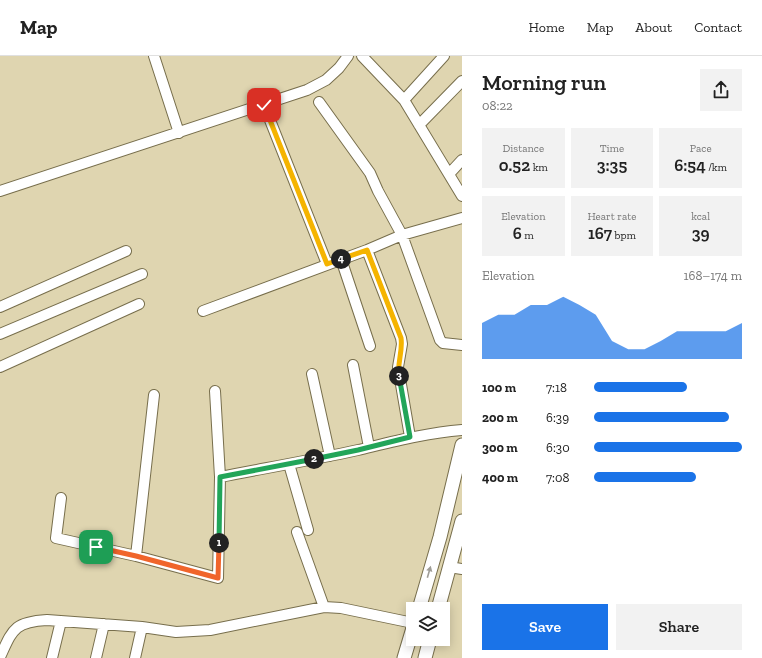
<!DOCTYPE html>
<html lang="en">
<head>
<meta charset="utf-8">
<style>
  body { margin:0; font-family:"Zilla Slab",serif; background:#f2f2f2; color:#222; height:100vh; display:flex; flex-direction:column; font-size:15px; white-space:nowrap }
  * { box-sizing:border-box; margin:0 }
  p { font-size:13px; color:#767676 }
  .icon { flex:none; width:22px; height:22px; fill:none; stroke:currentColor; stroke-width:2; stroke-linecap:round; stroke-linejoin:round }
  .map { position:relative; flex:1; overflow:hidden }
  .details { display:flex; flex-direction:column; background:#fff; width:300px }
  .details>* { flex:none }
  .buttons { position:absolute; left:406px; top:546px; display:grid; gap:8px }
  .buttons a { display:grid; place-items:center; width:44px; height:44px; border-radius:0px; background:#fff; box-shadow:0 2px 10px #0003; font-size:20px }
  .pin { position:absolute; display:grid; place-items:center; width:34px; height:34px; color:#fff; margin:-17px; border-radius:8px; box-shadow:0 2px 6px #0006 }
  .km { position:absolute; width:20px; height:20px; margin:-10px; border-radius:50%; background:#222; color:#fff; font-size:11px; line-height:20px; text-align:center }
  .round { display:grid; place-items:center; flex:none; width:42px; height:42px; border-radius:0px; background:#f2f2f2 }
  .headline { display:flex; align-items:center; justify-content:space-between; height:68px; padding:0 20px }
  h1 { font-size:22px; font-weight:600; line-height:30px }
  .stats { display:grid; grid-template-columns:repeat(3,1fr); gap:6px; height:68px; padding:4px 20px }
  .stats div { display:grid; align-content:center; border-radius:0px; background:#f2f2f2; text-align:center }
  .stats b { font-size:17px; font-weight:600 }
  .stats small { font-size:11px; font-weight:400 }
  .stats p { font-size:11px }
  .chart { height:112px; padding:8px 20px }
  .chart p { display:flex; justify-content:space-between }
  .chart svg { width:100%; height:72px; margin-top:4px; fill:#1a73e8; opacity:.7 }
  .action { display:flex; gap:8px; margin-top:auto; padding:8px 20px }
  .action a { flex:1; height:46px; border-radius:0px; background:#1a73e8; color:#fff; font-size:16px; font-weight:600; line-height:46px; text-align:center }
  .action a+a { background:#f2f2f2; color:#222 }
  ul { padding:0 20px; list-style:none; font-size:13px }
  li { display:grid; grid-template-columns:64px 48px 1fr; align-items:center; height:30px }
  li i { height:10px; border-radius:5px; background:#1a73e8 }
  header { display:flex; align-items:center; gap:24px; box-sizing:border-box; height:56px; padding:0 20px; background:#fff; border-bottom:1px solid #e0e0e0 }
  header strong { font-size:19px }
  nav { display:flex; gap:22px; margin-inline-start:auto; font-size:14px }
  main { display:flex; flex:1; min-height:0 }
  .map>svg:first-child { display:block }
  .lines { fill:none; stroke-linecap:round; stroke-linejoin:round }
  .minor-casing { stroke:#776e4c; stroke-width:12 }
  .major-casing { stroke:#776e4c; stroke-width:15 }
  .minor { stroke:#fff; stroke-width:10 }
  .major { stroke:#fff; stroke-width:13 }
  .oneway { fill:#9f9d97 }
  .split-1-casing { stroke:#fff; stroke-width:8 }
  .split-2-casing { stroke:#fff; stroke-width:8 }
  .split-3-casing { stroke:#fff; stroke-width:8 }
  .split-4-casing { stroke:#fff; stroke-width:8 }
  .split-5-casing { stroke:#fff; stroke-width:8 }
  .split-1 { stroke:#f0652b; stroke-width:5 }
  .split-2 { stroke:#22a559; stroke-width:5 }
  .split-3 { stroke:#22a559; stroke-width:5 }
  .split-4 { stroke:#f5b400; stroke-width:5 }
  .split-5 { stroke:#f5b400; stroke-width:5 }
</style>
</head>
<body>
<header>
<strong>Map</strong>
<nav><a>Home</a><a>Map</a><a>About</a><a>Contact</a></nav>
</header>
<main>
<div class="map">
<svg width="462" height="602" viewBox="0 0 462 602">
  <rect width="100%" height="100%" fill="#dfd5b0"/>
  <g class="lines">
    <g class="minor-casing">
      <path id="minor" d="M154 0 179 77
        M362 0 404 44 462 140
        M404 44 444 0
        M319 46 370 117 378 135 402 179 440 284 443 287 462 289
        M264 49 327 208
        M419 69 462 25
        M449 118 462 104
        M0 135 307 34 326 24 339 12 348 0
        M367 194 401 282 402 288 398 311 410 381
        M341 203 370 290
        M0 251 126 195
        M203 255 367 194 402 179 462 162
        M0 278 142 218
        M353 309 369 391
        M0 311 139 248
        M312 318 330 400
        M154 339 136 500 218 522 220 421 215 335
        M289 408 308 474
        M220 421C266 412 312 404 358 394 392 386 426 377 462 374
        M61 442 56 482 136 500
        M297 476 324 551
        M449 511 462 513
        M0 601C13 573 14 566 47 564L142 571 176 576 210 574 324 551 341 552 413 567
        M52 602 61 565
        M96 602 104 568
        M135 602 142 571"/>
    </g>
    <g class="major-casing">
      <path id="major" d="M419 553 440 481 462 389
        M438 553 462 465
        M404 602 413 572
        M425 602 430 583"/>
    </g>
    <use href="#minor" class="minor"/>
    <use href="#major" class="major"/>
  </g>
  <defs><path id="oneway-solid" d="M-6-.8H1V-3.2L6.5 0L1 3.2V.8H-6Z"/></defs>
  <use class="oneway" href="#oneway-solid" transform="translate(429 516) rotate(-74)"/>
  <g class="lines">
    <g class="split-1-casing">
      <path id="split-1" d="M96 491 136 500 218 522 219 487"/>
    </g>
    <g class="split-2-casing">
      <path id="split-2" d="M219 487 220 421 314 403"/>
    </g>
    <g class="split-3-casing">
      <path id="split-3" d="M314 403 358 394 410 381 399 320"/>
    </g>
    <g class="split-4-casing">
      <path id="split-4" d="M341 203 367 194 401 282C403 295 397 307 399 320"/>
    </g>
    <g class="split-5-casing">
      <path id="split-5" d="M264 49 327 208 341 203"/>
    </g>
    <use href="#split-1" class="split-1"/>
    <use href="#split-2" class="split-2"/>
    <use href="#split-3" class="split-3"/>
    <use href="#split-4" class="split-4"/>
    <use href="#split-5" class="split-5"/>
  </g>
</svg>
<div class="buttons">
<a><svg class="icon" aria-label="layers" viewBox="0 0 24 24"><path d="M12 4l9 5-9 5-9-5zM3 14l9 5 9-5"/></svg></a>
</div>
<div class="pin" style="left:96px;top:491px;background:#1e9e55"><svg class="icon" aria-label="arrive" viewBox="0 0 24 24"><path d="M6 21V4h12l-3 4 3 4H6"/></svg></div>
<div class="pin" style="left:264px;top:49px;background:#d93025"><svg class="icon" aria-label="check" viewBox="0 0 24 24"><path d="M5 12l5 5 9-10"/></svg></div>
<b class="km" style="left:219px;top:487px">1</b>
<b class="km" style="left:314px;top:403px">2</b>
<b class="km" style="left:399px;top:320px">3</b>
<b class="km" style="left:341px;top:203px">4</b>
</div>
<section class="details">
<div class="headline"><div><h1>Morning run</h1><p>08:22</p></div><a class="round"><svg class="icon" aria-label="share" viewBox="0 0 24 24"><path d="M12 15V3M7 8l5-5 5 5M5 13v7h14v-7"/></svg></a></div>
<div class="stats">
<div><p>Distance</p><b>0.52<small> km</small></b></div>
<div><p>Time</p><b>3:35</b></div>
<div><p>Pace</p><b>6:54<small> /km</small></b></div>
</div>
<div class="stats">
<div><p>Elevation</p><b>6<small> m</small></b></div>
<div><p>Heart rate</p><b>167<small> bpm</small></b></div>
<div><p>kcal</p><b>39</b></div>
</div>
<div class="chart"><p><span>Elevation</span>168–174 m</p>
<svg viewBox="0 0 160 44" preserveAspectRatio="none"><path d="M0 44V22L10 17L20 17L30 11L40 11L50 6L60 11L70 17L80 33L90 38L100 38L110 33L120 27L130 27L140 27L150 27L160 22V44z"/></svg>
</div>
<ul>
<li><b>100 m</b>7:18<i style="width:63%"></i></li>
<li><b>200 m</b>6:39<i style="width:91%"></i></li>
<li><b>300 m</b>6:30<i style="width:100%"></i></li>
<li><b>400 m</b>7:08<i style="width:69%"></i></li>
</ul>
<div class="action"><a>Save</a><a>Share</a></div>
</section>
</main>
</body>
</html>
